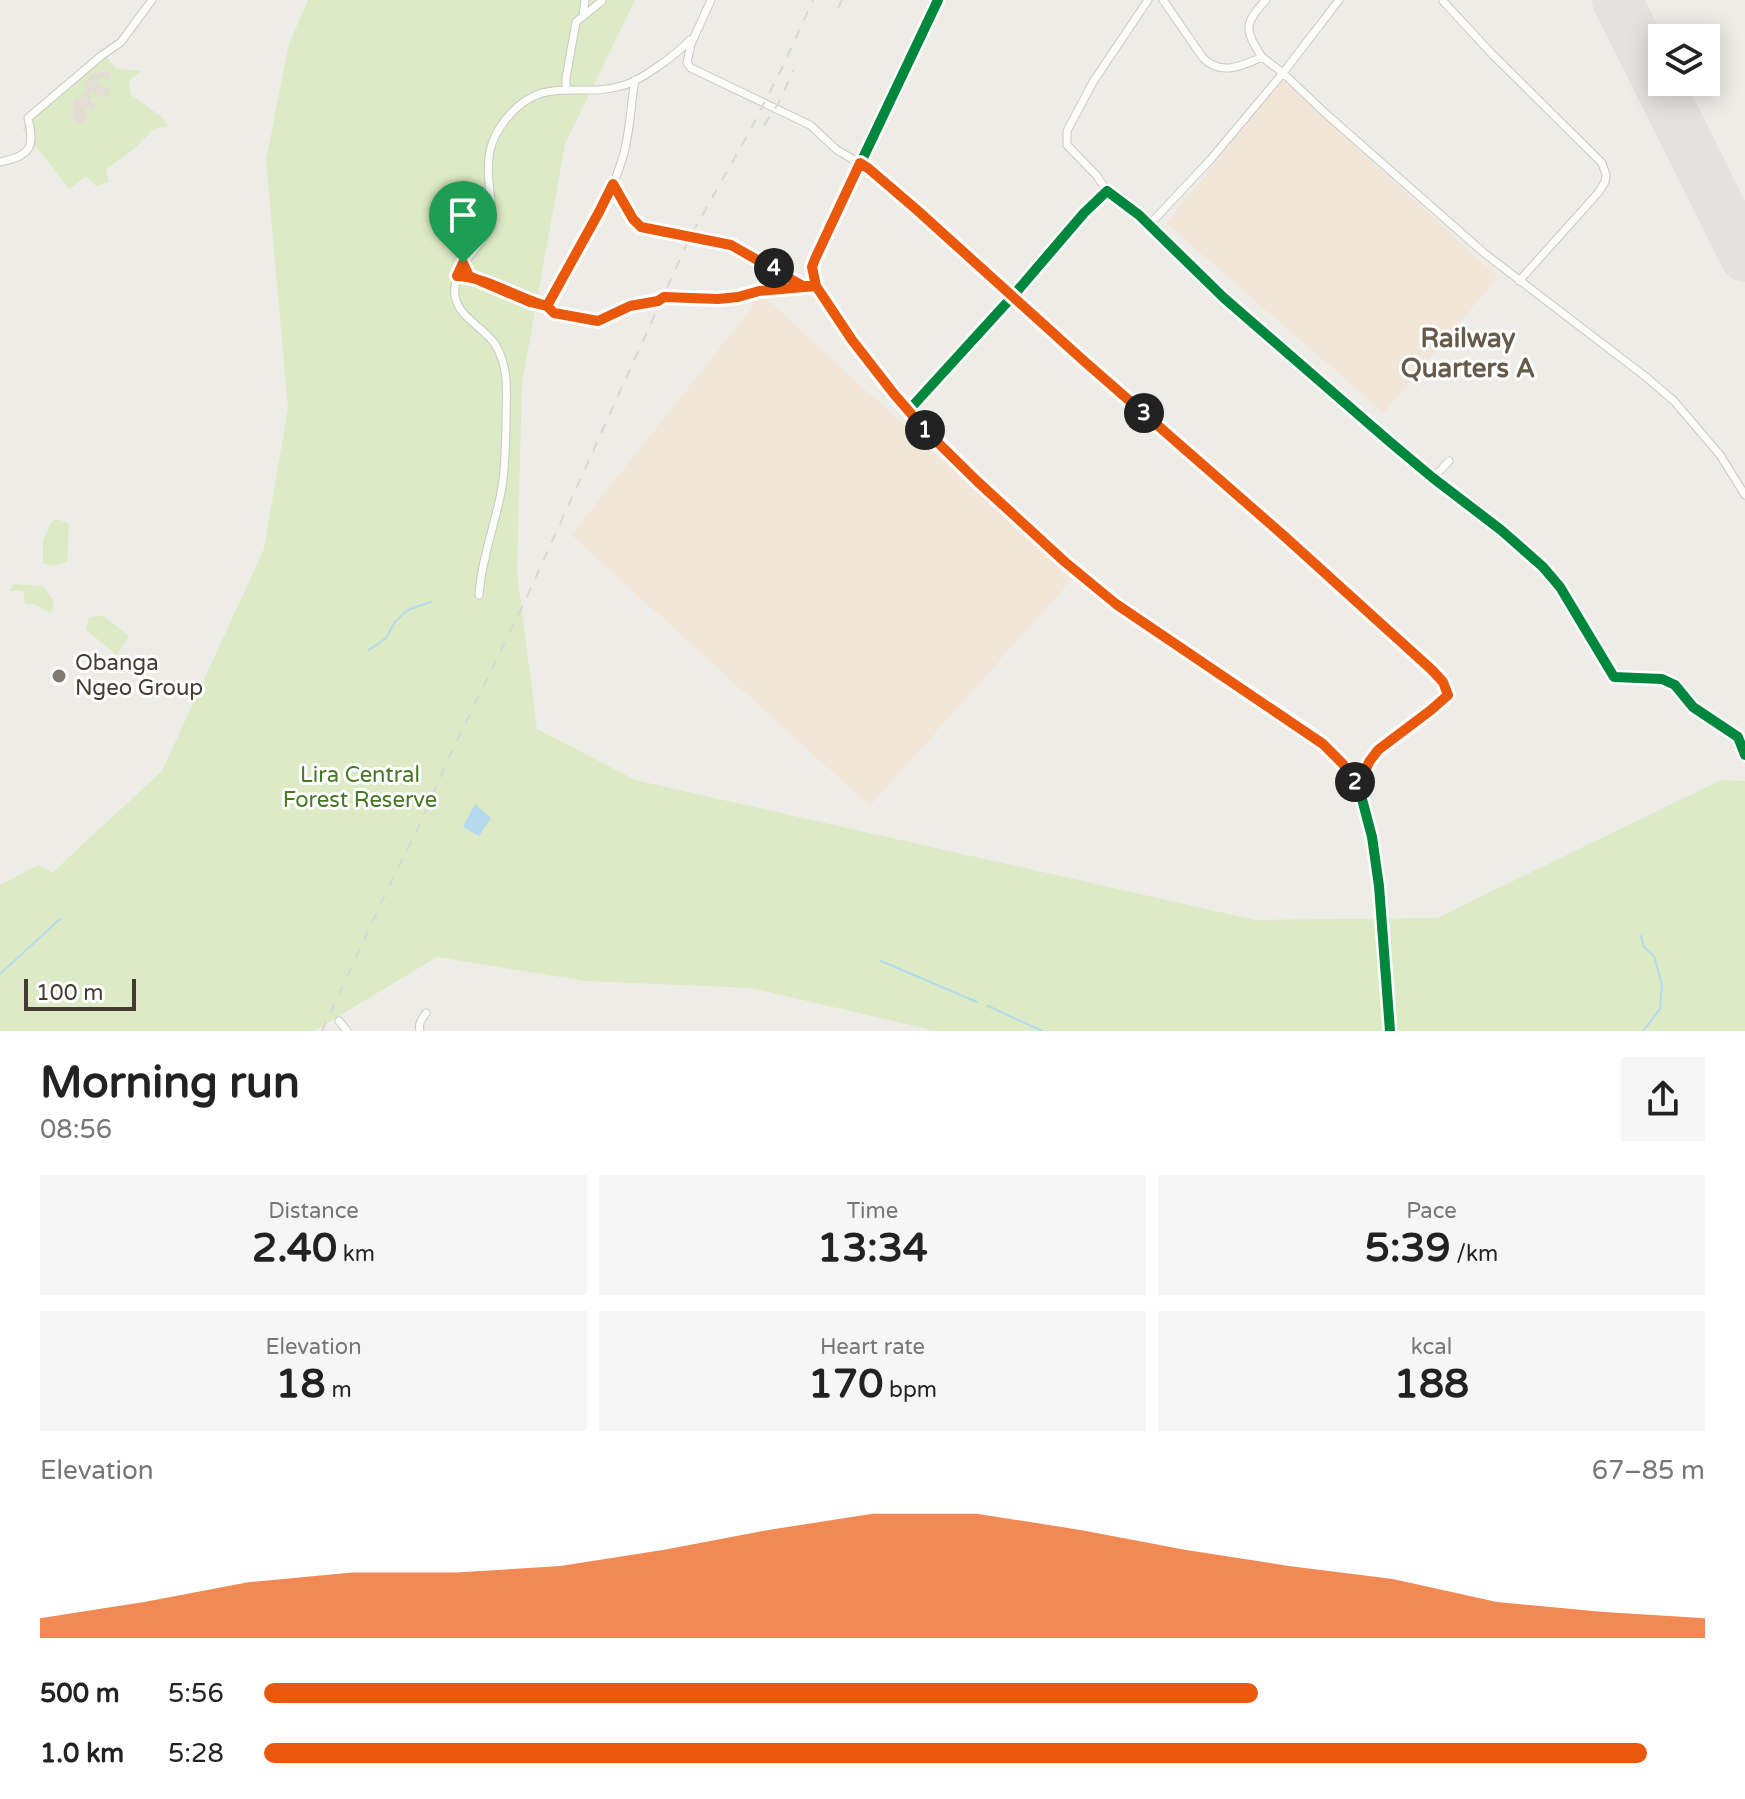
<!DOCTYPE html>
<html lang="en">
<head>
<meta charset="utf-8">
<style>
  body { margin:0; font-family:"Varela Round",sans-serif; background:#f6f6f6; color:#222; height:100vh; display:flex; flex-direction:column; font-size:30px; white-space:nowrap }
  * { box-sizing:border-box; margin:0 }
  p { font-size:26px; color:#767676 }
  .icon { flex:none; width:44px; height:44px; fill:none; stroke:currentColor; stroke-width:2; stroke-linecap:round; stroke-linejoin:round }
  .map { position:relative; height:1031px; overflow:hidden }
  .side { display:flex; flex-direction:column; background:#fff; flex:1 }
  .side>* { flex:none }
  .buttons { position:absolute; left:1648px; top:24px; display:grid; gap:16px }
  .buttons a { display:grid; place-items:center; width:72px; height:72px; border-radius:0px; background:#fff; box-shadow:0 4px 20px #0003; font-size:40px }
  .scale { position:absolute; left:24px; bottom:20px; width:112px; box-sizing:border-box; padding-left:8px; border:4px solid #443c33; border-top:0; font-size:22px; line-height:28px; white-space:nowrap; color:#443c33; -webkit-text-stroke:6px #fff; paint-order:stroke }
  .pin { position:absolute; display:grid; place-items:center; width:68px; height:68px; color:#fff; margin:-82px -34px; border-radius:50% 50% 50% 0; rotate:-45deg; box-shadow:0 0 8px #0007 }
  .pin .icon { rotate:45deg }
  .km { position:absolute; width:40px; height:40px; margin:-20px; border-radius:50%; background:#222; color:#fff; font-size:22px; line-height:40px; text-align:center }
  .round { display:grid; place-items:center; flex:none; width:84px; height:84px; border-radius:0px; background:#f6f6f6 }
  .headline { display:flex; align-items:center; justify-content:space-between; height:136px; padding:0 40px }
  h1 { font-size:44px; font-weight:700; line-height:60px }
  .figures { display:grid; grid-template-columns:repeat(3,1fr); gap:12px; height:136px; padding:8px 40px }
  .figures div { display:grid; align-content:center; border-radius:0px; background:#f6f6f6; text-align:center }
  .figures b { font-size:40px; font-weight:700 }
  .figures small { font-size:22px; font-weight:400 }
  .figures p { font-size:22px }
  .chart { height:224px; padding:16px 40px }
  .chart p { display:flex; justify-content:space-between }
  .chart svg { width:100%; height:144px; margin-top:8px; fill:#ea580c; opacity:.7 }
  ul { padding:0 40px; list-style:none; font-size:26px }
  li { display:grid; grid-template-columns:128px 96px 1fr; align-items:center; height:60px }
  li i { height:20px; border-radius:10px; background:#ea580c }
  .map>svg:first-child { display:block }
  .residential { fill:#e3ddd3 }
  .commercial { fill:#f2e6d8 }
  .green { fill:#dceac5; fill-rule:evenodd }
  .water { fill:#b5daee }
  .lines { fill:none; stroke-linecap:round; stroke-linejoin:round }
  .stream { stroke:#b5daee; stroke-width:2 }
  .runway { stroke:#e3e2de; stroke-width:50 }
  .street-casing { stroke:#cac8c2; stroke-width:9 }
  .street { stroke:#fcfcfb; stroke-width:7 }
  .rail { stroke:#d8d8d7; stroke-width:2; stroke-dasharray:10 10; stroke-linecap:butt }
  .cycleway-casing { stroke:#fff; stroke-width:15 }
  .cycleway { stroke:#00873e; stroke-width:10 }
  .route-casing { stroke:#fff; stroke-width:16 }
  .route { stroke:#ea580c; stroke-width:10 }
  .poi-dot { fill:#807a72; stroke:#fff; stroke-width:3 }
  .labels { text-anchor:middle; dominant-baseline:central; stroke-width:6; stroke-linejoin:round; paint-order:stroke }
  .poi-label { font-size:22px; fill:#443c33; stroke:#fff; text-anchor:start }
  .park-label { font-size:22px; fill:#477625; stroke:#fff }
  .quarter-label { font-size:26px; font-weight:bold; fill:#675a4a; stroke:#fff }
</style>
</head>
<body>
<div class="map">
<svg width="1745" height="1031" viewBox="0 0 1745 1031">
  <rect width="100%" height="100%" fill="#eeece6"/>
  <path class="residential" d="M110 70V81L99 79 98 84 112 90 108 98 91 96 92 101 96 104 94 110 86 116 83 124 77 123 72 119 74 97 91 74Z"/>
  <path class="commercial" d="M1283 80 1498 277 1384 413 1166 223Z
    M762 295 1072 579 870 806 571 535Z"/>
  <path class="green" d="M308 0H635L565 144 522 383 517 573 537 729 635 780 1255 920 1437 918 1721 780 1745 781V1031H931L923 1028 751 988 585 981 437 957 314 1031H0V885L38 865 52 873 162 771 264 549 288 408 266 160 289 44Z
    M106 57 116 69 142 71 129 81 130 94 163 118 168 126 154 129 134 149 106 169 109 182 96 186 86 176 69 189 22 128ZM110 70V80L102 77 99 78 98 84 112 91 107 98 91 92 89 94 96 105 94 110 85 107 86 116 83 124 77 123 72 119 74 98 81 97 86 90 84 83 88 81 91 74Z
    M58 519 69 524 67 562 51 566 43 563V541L51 522Z
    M13 584 43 586C50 596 58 601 50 613L35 604H25L23 591H10Z
    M103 616 129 636 117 655 86 630 89 617Z"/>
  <path class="water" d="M475 804 491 818 479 836 463 827Z"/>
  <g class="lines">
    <path class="stream" d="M369 650 386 638 395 622 403 614 410 609 431 602
      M1641 936 1644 947 1654 956 1662 985 1660 1009 1643 1031
      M881 961 977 1002
      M0 974 60 919
      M988 1006 1042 1031"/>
    <path class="runway" d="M1617 0 1745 257"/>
    <g class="street-casing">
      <path id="street" d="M711 0 691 44 687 63 691 68 810 125 837 150 868 168 917 210 1084 361 1283 535 1432 670 1443 682 1448 695 1431 710 1378 750 1369 762 1358 790
        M938 0 815 259 812 267 816 286 823 298 852 340 908 411 978 482 1065 562 1116 604 1311 734 1343 764 1362 799 1372 837 1379 886 1390 1031
        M1163 0 1203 58C1221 76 1242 66 1262 57L1283 73 1324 112 1484 253 1646 377 1674 401 1720 455 1745 495
        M1443 1 1492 54 1602 163 1606 175 1605 182 1598 193 1519 281
        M583 15 585 0
        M1262 57C1245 31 1243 24 1266 0
        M635 80C631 103 630 131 624 153 610 203 576 258 549 302L547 306C556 316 590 322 603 319 613 316 622 309 632 305 643 302 654 303 664 297H702L718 299 738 297 759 291 816 286
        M566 89V78L576 22 602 1
        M0 162C31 156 35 147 28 118L101 56 121 42 152 0
        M613 184 633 219 641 227 731 245 802 285
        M1107 191 1097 176 1067 145V131L1093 82 1148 0
        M1149 225 1211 159 1283 73 1339 0
        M457 276H469L530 302 547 306
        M908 411 1012 297 1084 213 1107 191 1139 215 1224 298 1390 442 1433 478 1501 530 1543 567 1560 587 1614 677 1662 679 1675 685 1693 707 1738 737 1745 755
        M1433 478 1449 461
        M479 595C481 565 491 536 498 506 505 479 505 455 506 428 506 412 507 395 506 379 505 367 501 354 495 344 482 325 451 314 455 287 458 262 481 246 492 225 493 200 485 176 490 151 492 140 499 128 506 119 544 72 578 100 625 85 643 79 677 54 690 40
        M339 1021 347 1031
        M420 1031C418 1023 422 1019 426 1013"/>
    </g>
    <use href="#street" class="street"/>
    <path class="rail" d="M838 8 842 0
      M764 125 778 104 794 69
      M322 1031 388 888 419 826 450 755 525 601 690 237 752 127 783 66 813 0"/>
    <g class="cycleway-casing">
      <path id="cycleway" d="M938 0 815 259 812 267 816 286 823 298 852 340 908 411 978 482 1065 562 1116 604 1311 734 1343 764 1362 799 1372 837 1379 886 1390 1031
        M908 411 1012 297 1084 213 1107 191 1139 215 1224 298 1390 442 1433 478 1501 530 1543 567 1560 587 1614 677 1662 679 1675 685 1693 707 1738 737 1745 755"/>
    </g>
    <use href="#cycleway" class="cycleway"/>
  </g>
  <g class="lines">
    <g class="route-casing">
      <path id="route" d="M463 263 469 276 530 302 547 306 554 313 598 321 630 306 658 301 664 297 718 299 738 297 759 291 816 286 852 340 894 394 927 432 978 482 1065 562 1116 604 1323 744 1343 764 1358 790 1369 762 1378 750 1431 710 1448 695 1443 682 1432 670 1283 535 1084 361 917 210 868 168 860 163 815 259 812 267 816 286H803L731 245 641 227 633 219 613 184 599 212 547 306C518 299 487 277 457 276L463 263"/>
    </g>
    <use href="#route" class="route"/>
  </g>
  <circle class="poi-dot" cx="59" cy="676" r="8"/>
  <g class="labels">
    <g class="poi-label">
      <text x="75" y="663">Obanga<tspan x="75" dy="25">Ngeo Group</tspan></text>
    </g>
    <g class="park-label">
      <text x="360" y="775">Lira Central<tspan x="360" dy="25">Forest Reserve</tspan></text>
    </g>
    <g class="quarter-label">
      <text x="1468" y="338">Railway<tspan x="1468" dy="30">Quarters A</tspan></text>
    </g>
  </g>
</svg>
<div class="buttons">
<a><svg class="icon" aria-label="layers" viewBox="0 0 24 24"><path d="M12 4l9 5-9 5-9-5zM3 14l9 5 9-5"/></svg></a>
</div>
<div class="scale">100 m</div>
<div class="pin" style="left:463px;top:263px;background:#1e9e55"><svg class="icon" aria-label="arrive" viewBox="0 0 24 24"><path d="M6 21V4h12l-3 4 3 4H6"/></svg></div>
<b class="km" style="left:925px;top:430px">1</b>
<b class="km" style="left:1355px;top:782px">2</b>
<b class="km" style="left:1144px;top:413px">3</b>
<b class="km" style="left:774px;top:268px">4</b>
</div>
<section class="side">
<div class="headline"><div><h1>Morning run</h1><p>08:56</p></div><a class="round"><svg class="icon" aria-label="share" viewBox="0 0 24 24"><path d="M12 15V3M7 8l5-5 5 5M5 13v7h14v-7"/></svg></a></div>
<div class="figures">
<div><p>Distance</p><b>2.40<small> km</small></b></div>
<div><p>Time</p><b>13:34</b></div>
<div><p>Pace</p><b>5:39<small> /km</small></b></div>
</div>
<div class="figures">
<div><p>Elevation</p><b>18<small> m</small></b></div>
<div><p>Heart rate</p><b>170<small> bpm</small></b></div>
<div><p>kcal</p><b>188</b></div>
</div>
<div class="chart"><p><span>Elevation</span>67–85 m</p>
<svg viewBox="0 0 160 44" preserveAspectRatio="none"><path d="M0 44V38L10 33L20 27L30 24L40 24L50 22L60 17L70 11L80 6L90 6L100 11L110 17L120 22L130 26L140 33L150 36L160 38V44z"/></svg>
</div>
<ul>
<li><b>500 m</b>5:56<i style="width:69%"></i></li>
<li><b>1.0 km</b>5:28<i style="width:96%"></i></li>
</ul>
</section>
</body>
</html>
